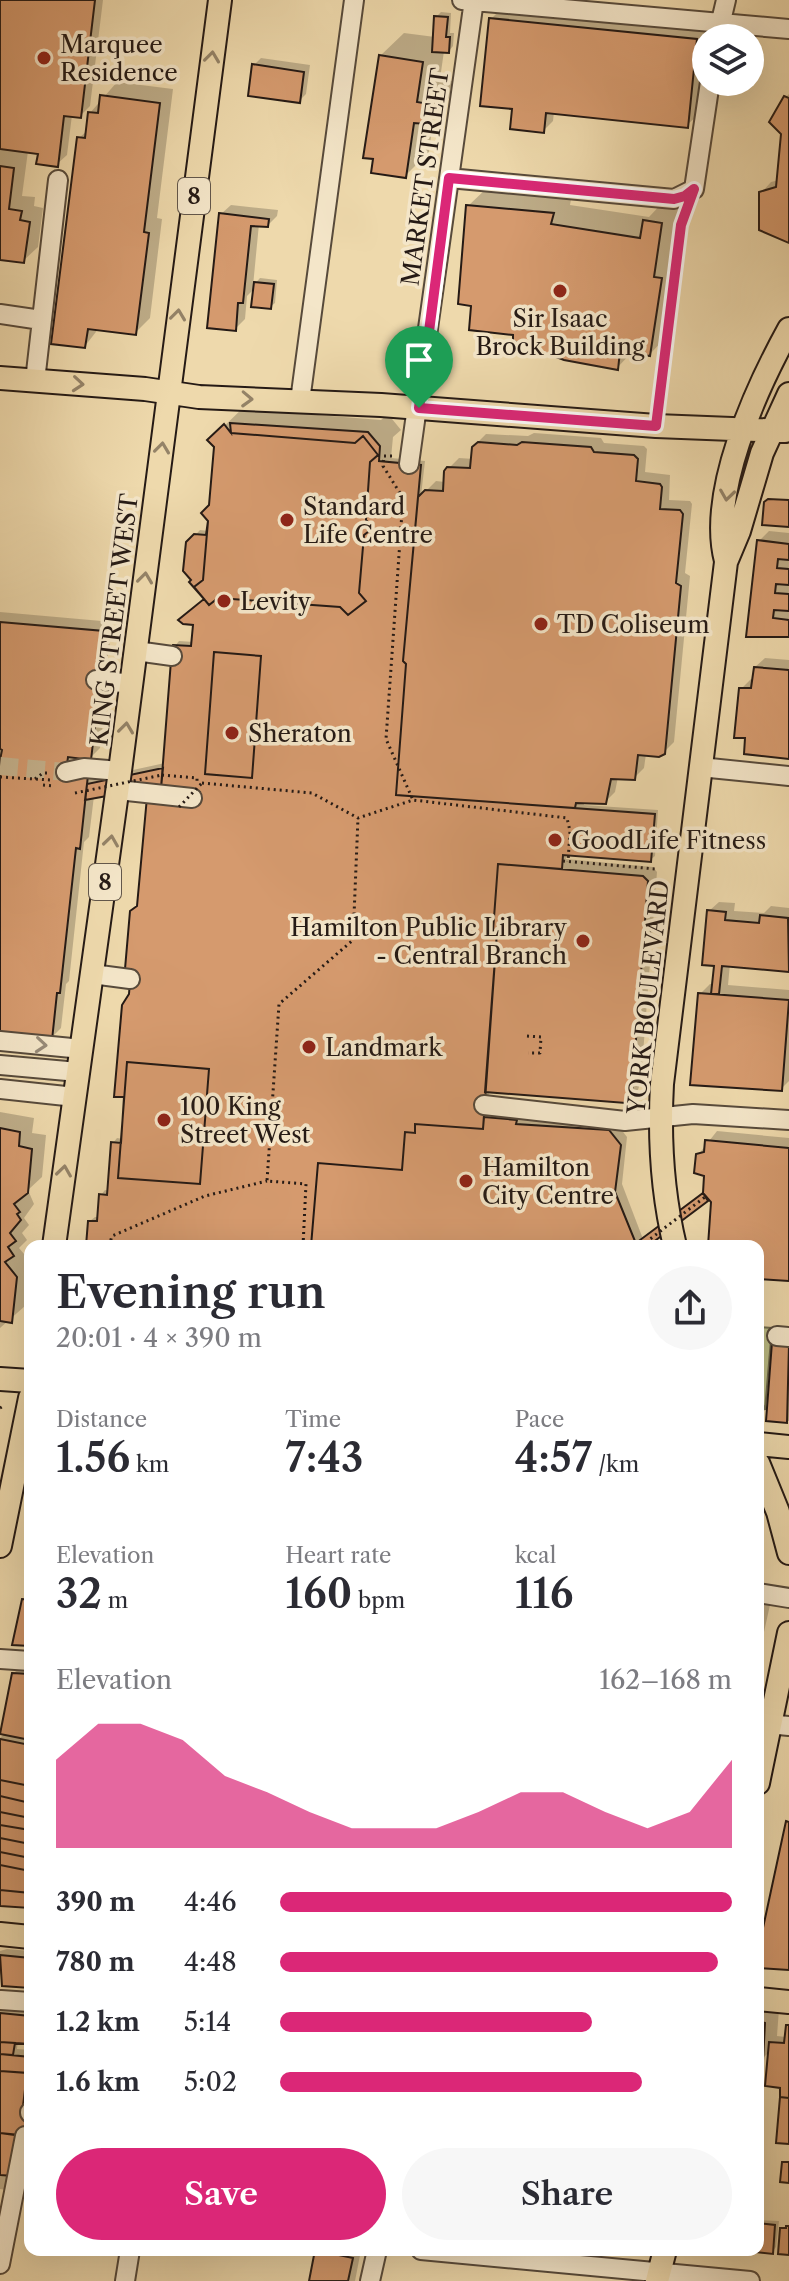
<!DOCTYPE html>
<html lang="en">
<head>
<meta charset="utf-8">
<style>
  body { margin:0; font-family:"Libre Caslon Text",serif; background:#f7f7f7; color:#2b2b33; height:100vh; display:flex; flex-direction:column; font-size:30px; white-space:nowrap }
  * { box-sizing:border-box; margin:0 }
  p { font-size:26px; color:#7c7c81 }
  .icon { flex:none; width:44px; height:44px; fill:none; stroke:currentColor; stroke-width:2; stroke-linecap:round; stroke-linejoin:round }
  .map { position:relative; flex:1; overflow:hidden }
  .panel { position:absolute; left:24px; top:1240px; width:740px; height:1016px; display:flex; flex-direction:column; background:#fff; border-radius:16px; box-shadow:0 8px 32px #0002 }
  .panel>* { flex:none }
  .buttons { position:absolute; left:692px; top:24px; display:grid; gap:16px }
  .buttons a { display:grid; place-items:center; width:72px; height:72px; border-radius:50%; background:#fff; box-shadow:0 8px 32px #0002; font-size:40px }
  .pin { position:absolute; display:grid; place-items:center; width:68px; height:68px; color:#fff; margin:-82px -34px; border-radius:50% 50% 50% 0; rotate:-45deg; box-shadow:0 0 8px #0007 }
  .pin .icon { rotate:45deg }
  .round { display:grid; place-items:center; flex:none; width:84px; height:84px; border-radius:42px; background:#f7f7f7 }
  .headline { display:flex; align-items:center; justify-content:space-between; height:136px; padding:0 32px }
  h1 { font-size:44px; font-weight:600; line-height:60px }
  .metrics { display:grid; grid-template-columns:repeat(3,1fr); gap:12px; height:136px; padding:8px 32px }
  .metrics div { display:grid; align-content:center }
  .metrics b { font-size:40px; font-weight:600 }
  .metrics small { font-size:22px; font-weight:400 }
  .metrics p { font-size:22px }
  .chart { height:224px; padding:16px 32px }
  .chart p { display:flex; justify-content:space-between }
  .chart svg { width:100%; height:144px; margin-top:8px; fill:#db2777; opacity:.7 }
  .primary-button { display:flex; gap:16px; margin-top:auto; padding:16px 32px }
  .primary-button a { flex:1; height:92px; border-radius:48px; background:#db2777; color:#fff; font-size:32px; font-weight:600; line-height:92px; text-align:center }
  .primary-button a+a { background:#f7f7f7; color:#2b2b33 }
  ul { padding:0 32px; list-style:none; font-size:26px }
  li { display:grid; grid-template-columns:128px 96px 1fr; align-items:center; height:60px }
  li i { height:20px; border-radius:10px; background:#db2777 }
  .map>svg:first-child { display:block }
  .green { fill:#bcbe87; stroke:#706c4e; stroke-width:2 }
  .shadow { fill:#0003 }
  .building { fill:#d59a6e; stroke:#251a15; stroke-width:2 }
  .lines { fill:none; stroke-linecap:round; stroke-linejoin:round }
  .minor-tunnel { stroke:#c6b38e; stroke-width:18; stroke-dasharray:18 9; stroke-linecap:butt }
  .minor-casing { stroke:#574a3b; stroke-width:22 }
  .major-casing { stroke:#251a15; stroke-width:26 }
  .path { stroke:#251a15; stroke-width:3; stroke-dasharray:2 4; stroke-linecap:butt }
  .minor { stroke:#f4e6c9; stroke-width:18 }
  .major { stroke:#eed9ac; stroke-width:22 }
  .path-bridge { stroke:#251a15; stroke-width:3; stroke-dasharray:2 4; stroke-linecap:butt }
  .oneway { stroke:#948368 }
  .oneway2 { stroke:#978a78 }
  .route-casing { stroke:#fff; stroke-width:16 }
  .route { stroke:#db2777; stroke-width:10 }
  .poi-dot { fill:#8f2418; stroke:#f4e6c9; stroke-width:3 }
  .labels { text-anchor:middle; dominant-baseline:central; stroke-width:7; stroke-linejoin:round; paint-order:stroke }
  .shield { fill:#f4e6c9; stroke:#63574b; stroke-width:2 }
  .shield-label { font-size:22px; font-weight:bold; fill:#251a15 }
  .poi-label { font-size:24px; fill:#251a15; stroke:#f4e6c9; text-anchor:start }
  .street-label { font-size:24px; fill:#251a15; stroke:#f4e6c9 }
</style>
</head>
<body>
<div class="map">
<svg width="789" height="2281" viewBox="0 0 789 2281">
  <rect width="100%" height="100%" fill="#eed9ac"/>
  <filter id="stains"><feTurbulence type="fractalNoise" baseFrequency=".0025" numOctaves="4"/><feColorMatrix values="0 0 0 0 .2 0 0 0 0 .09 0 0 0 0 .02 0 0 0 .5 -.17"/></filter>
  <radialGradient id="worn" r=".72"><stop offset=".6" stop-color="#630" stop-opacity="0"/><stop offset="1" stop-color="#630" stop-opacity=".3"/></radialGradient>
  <path class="green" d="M758 1327 772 1328 765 1410 758 1392Z"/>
  <path class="shadow" d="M0 0H103L90 106 80 116 72 115 67 155 57 164 40 152 28 151 22 196 35 197 34 206 43 208 38 247 23 261 0 258Z
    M501 9 706 30 697 116 687 125 554 112 553 121 543 131 514 108 491 19Z
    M441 12 451 13 450 33H454L453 46 449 51H444L440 79 452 81 449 98 434 113 429 152 405 176 380 56 404 33 435 37 436 17Z
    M261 58 310 65 306 94 299 101 254 65Z
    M117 82 173 89 157 218 162 219 150 318 135 333 99 328 85 346 79 138 88 130 90 113Z
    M789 94V241L761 193 771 182 779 180 786 97Z
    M488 187 572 194 570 205 649 217 664 201 680 204 672 258 680 259 669 334 650 354 633 351 617 368 515 333 473 304 468 206Z
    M231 205 278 210 277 216 268 225 259 224 253 286 260 278 277 280 275 303 270 307 255 288 247 296 245 319 235 329 221 214Z
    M249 402 255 410 381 420 388 414 401 430 393 437 391 458 425 461 421 496 436 481 445 482 448 469 459 458 474 459 476 444 486 434 528 436 534 433 601 438 604 443 644 446 647 449 645 472 670 475 669 500 690 501 692 504 685 573 690 576 674 742 664 752 646 754 644 768 634 778 618 777 615 792 605 802 584 801V805L658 810 655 856 650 860 567 853 566 859 653 867 657 872 641 1080 638 1090 628 1100 489 1090 487 1116 493 1111 617 1124 627 1137 622 1184 643 1239 705 1192 706 1174 698 1155 717 1131 789 1138V1279L758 1277V1246H710L713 1201 710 1197 646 1246H88L90 1221 95 1217H99L101 1195 105 1190 109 1191 113 1143 117 1138 123 1139 139 906 195 797 203 790 94 796 89 837 84 842 69 981 66 984 61 1028 51 1038 0 1032V612L113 622 104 682H108L100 748 90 758 76 756 75 763 96 778 165 763 175 646 179 641 194 642 207 599 188 543 200 530 209 531 216 446 210 440Z
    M769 531 789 533V637L748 635 759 541Z
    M765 658 789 660V757L747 736 741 689 751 679H754L755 667Z
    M719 902 735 903 734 911 764 913 771 906 789 908V970L730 964 728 985 789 990V1081L781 1089 700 994 710 984H714L716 964 709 911Z
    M0 1112 34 1118 32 1133 46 1135 42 1177 28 1190 34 1204 24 1218 29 1225 22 1233 27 1240 19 1248 30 1261 25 1306 0 1328Z
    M789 1337V1421L768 1420Z
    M30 1572V1644L15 1643Z
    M758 1593 772 1596 758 1659Z
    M28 1659H30V1907L0 1904V1738L5 1733 14 1673Z
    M7 1949 30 1951V1986L0 1974V1951Z
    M0 2006 30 2009V2041L18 2040 17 2049 30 2050V2134L7 2190 0 2189Z
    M758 2008 779 2009 777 2036 786 2037 789 2024V2142L783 2086 770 2051 762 2059H758Z
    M30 2162V2190H25Z
    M758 2220 779 2221 776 2247 772 2252 755 2250H758Z
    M361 2250 355 2281H311L318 2250Z
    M708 2250H748L746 2252Z"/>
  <path class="building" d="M0 0H95L81 118 64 116 58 167 36 164 38 154 0 149Z
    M434 16 448 17 446 37H450L449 53 432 52Z
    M489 18 697 39 688 128 546 113 544 133 510 129 512 109 480 106Z
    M379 55 423 62 417 102 429 104 426 124 414 123 406 178 371 173 373 159 363 158Z
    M252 64 304 72 300 103 248 96Z
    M100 95 160 103 144 232 149 233 136 335 88 329 85 348 51 344 77 137 85 138 88 112 98 113Z
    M784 96 789 98V243L759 230V192L776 187 781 134 769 122Z
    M0 166 14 168 9 209 22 211 20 220 30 222 24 263 0 260Z
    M466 205 554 213 551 224 640 238 643 220 662 223 654 277 662 278 650 356 620 351 618 370 564 360 513 341V335L469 330 471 306 458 304Z
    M219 213 269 219 268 227 251 226 243 303H238L236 331 207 328Z
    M254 282 274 284 271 309 251 307Z
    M230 423 368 432 380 446 379 461 421 465 403 661 406 664 396 795 655 814 651 862 563 855 562 869 498 864 493 931 497 932 483 1129 415 1124V1133L405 1132 402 1170 318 1163 311 1246H86L88 1221H97L99 1194 107 1195 111 1142 121 1143 124 1097H114L122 1005 129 994 131 969H125L130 911 137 906 147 797 189 801 199 792 161 788 172 648 173 645 191 646 193 625 183 624 178 620 204 599 189 582 191 580 183 571 186 542 194 534 206 535 208 521 201 513 209 505 214 447 207 440 224 424 231 433Z
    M224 424 231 433 355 443 363 436 378 455 370 462 366 520 373 528 364 535 359 593 366 601 348 615 340 607 218 598 209 605 194 587 203 580 208 521 201 513 209 505 214 447 207 440Z
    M478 442 517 445 522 442 591 447 594 452 634 455 638 459 636 481 660 484 662 487 660 509 680 510 683 514 676 583 681 586 665 754 659 757 638 755 635 780 611 779 606 804 576 803 575 808 396 795 406 664 403 661 418 497 425 490 443 491 444 471 447 467 470 468 472 447Z
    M768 499 789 500V527L762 525 764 502Z
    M757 540 789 544V560L778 559 777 568 789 569V585L776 584 775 593 789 594V611L774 610 773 618 789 620V637H746Z
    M0 622 104 631 101 669H98L95 691H99L91 760 68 757 66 772 88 775 80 849 76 848 60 993H57L52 1040 0 1034V760L2 750 0 749Z
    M214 652 261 656 252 778 205 774Z
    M754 667 789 670V759L744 754 745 738H734L739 688H751Z
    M163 768 161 788 156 787 85 800 87 784Z
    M498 864 643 876 648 881 632 1092 631 1099 626 1103 485 1092 497 932 493 931Z
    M707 910 726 912 725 920 759 923 760 915 788 918 789 972 722 966 719 994H711L714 966 702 965Z
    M698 993 789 1000 782 1091 690 1085Z
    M127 1062 209 1069 200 1184 118 1178Z
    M484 1117 517 1120 516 1124 609 1130 621 1145 615 1192 637 1246H311L318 1163 402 1170 405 1132 415 1133V1124L483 1129Z
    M0 1128 20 1132 19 1146 32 1149 28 1193 14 1204 20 1212 17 1214 21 1220 10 1233 16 1241 8 1247 14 1256 5 1262 17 1277 12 1323 0 1321Z
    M705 1140 789 1148V1281L758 1279V1246H708L711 1202 703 1193 704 1176 694 1173 696 1154 704 1152Z
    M703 1193 708 1201 648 1246H637L636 1243Z
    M772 1342 789 1344 787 1423 766 1421Z
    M22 1599 30 1600V1646L12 1645Z
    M12 1673 30 1674V1740L0 1734Z
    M0 1739 30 1745V1786L0 1780Z
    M0 1780 30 1786V1803L0 1796Z
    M0 1796 30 1803V1818L0 1812Z
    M0 1812 30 1818V1830L0 1825Z
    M786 1821 789 1822V1970L758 1968V1951Z
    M0 1825 30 1830V1844L0 1838Z
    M0 1838 30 1844V1858L0 1852Z
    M0 1852 30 1858V1871L0 1865Z
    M0 1865 30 1871V1893L0 1890Z
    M0 1890 30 1893V1908L0 1906Z
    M0 1955 30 1958V1988L2 1986Z
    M0 2013 30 2016V2044L0 2042Z
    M758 2021 765 2023 763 2061H758Z
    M786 2025H789V2098L780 2097V2088L765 2086 769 2042 784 2043Z
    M0 2042 15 2043 13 2055 0 2054Z
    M0 2054 30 2057V2073L0 2071Z
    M0 2071 27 2073 23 2106 28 2107 30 2113V2136L0 2133Z
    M780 2097 789 2098V2144L776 2143Z
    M0 2133 22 2136 13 2176 0 2175Z
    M782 2162H789V2183L780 2182Z
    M758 2223 775 2225 773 2254 747 2251 758 2250Z
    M786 2226H789V2255L778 2254 780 2228H786Z
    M315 2250 353 2258 348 2281H309Z"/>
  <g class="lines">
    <path class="minor-tunnel" d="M0 766 66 772"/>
    <g class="minor-casing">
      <path id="minor" d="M462 0 789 29
        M717 38 726 0
        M449 178 674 199 694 189 710 82
        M0 314 41 320
        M35 381 58 180
        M300 401 354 0
        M409 464 474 0
        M136 651 172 656
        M96 680 132 684
        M700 767 789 776
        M66 772 84 768 120 771
        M118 790 192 798
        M92 974 130 979
        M0 1041 82 1049
        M0 1065 78 1072
        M0 1089 75 1097
        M484 1105 625 1121 693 1114 789 1120
        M777 1336 789 1337
        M758 1593 789 1598
        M0 1659 30 1661
        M758 1723 789 1726
        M1 2000 30 2002
        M30 2113V2112
        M421 2250 750 2281
        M0 2264 25 2136
        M125 2281 130 2250
        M370 2281 377 2250"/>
    </g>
    <g class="major-casing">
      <path id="major" d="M0 378 145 389 199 397 381 405 656 426 785 431
        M726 561C708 493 756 389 789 329
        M54 1246 120 771 220 0
        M675 1246C662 1192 659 1139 662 1084L726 562 739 531 762 453 789 394
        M0 1379 30 1381
        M758 1444 789 1447
        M758 1463 778 1512 789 1553
        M0 1546 30 1398
        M758 1783 789 1633
        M0 1934 30 1937
        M758 1999 789 2002
        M657 2281 665 2250"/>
    </g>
    <path class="path" d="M658 406 681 225 686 212
      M392 456H384L383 466 403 498 386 739 413 800
      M162 775 197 778V782
      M0 777 52 780
      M35 779 43 773H48
      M202 783 312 793 358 818 413 800 567 818 570 831 568 862
      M43 785 55 786
      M563 861 656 869
      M644 933H651
      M527 1036 541 1037 540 1053H528
      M109 1246 112 1236 205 1196 267 1181
      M303 1246 306 1184 267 1181 279 1004 353 940 358 818
      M0 1408 5 1405"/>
    <use href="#minor" class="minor"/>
    <use href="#major" class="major"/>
    <path class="path-bridge" d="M75 793 162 775
      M179 807 202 783
      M641 1246 705 1197"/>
  </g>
  <defs><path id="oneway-chevron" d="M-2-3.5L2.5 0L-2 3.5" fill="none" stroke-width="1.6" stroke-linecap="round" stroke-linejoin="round" transform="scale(2)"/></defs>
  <g class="oneway">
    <use href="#oneway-chevron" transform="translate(212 57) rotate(-83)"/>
    <use href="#oneway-chevron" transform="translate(178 315) rotate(-83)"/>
    <use href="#oneway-chevron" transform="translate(78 384) rotate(5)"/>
    <use href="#oneway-chevron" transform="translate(247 399) rotate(2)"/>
    <use href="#oneway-chevron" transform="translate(162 448) rotate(-83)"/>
    <use href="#oneway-chevron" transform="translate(727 495) rotate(98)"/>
    <use href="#oneway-chevron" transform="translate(145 578) rotate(-83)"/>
    <use href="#oneway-chevron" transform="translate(126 728) rotate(-83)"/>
    <use href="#oneway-chevron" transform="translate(111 841) rotate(-82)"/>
    <use href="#oneway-chevron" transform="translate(64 1171) rotate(-82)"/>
  </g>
  <use class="oneway2" href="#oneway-chevron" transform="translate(41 1045) rotate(5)"/>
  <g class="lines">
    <g class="route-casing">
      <path id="route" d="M449 178 674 199 685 196 694 189 681 225 656 426 419 408Z"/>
    </g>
    <use href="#route" class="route"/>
  </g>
  <g class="poi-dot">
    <circle cx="44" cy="58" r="8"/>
    <circle cx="560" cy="291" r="8"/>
    <circle cx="287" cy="520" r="8"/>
    <circle cx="224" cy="601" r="8"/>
    <circle cx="541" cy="624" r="8"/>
    <circle cx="232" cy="733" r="8"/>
    <circle cx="555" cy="840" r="8"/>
    <circle cx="583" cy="941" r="8"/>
    <circle cx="309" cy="1047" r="8"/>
    <circle cx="164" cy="1120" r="8"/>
    <circle cx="466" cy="1181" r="8"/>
  </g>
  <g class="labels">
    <g class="shield">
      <rect x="178" y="178" width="32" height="36" rx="6"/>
      <rect x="89" y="864" width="32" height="36" rx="6"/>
    </g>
    <g class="shield-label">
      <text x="194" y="196">8</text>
      <text x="105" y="882">8</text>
    </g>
    <g class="poi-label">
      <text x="60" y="44">Marquee<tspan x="60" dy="28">Residence</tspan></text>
      <text x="560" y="318" text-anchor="middle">Sir Isaac<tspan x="560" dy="28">Brock Building</tspan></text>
      <text x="303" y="506">Standard<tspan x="303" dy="28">Life Centre</tspan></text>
      <text x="240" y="601">Levity</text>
      <text x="557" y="624">TD Coliseum</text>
      <text x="248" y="733">Sheraton</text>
      <text x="571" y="840">GoodLife Fitness</text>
      <text x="567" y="927" text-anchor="end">Hamilton Public Library<tspan x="567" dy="28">- Central Branch</tspan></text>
      <text x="325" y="1047">Landmark</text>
      <text x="180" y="1106">100 King<tspan x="180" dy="28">Street West</tspan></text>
      <text x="482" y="1167">Hamilton<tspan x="482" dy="28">City Centre</tspan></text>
    </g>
    <g class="street-label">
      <text transform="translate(425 177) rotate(-82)">MARKET STREET</text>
      <text transform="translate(114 620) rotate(-83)">KING STREET WEST</text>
      <text transform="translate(648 997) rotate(-84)">YORK BOULEVARD</text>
    </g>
  </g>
  <rect width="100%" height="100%" filter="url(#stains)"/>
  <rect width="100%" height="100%" fill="url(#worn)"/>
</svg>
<div class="buttons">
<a><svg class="icon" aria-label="layers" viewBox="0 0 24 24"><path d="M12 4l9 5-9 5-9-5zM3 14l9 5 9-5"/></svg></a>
</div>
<div class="pin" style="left:419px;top:408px;background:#1e9e55"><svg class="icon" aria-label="arrive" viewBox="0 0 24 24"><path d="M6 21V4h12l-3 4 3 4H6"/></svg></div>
<section class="panel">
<div class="headline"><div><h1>Evening run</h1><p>20:01 · 4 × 390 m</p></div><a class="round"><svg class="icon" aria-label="share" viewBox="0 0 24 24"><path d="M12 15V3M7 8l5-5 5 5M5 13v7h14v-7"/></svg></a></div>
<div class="metrics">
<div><p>Distance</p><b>1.56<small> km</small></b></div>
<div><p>Time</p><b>7:43</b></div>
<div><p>Pace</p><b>4:57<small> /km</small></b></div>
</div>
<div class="metrics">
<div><p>Elevation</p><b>32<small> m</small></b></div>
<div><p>Heart rate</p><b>160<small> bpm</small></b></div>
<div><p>kcal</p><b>116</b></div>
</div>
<div class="chart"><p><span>Elevation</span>162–168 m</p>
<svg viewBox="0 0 160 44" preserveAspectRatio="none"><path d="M0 44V17L10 6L20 6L30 11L40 22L50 27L60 33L70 38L80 38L90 38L100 33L110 27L120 27L130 33L140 38L150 33L160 17V44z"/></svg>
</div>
<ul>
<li><b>390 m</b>4:46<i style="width:100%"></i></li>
<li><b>780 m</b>4:48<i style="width:97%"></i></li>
<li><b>1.2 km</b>5:14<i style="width:69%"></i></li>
<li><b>1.6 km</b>5:02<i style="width:80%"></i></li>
</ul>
<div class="primary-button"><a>Save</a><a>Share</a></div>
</section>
</div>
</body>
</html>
